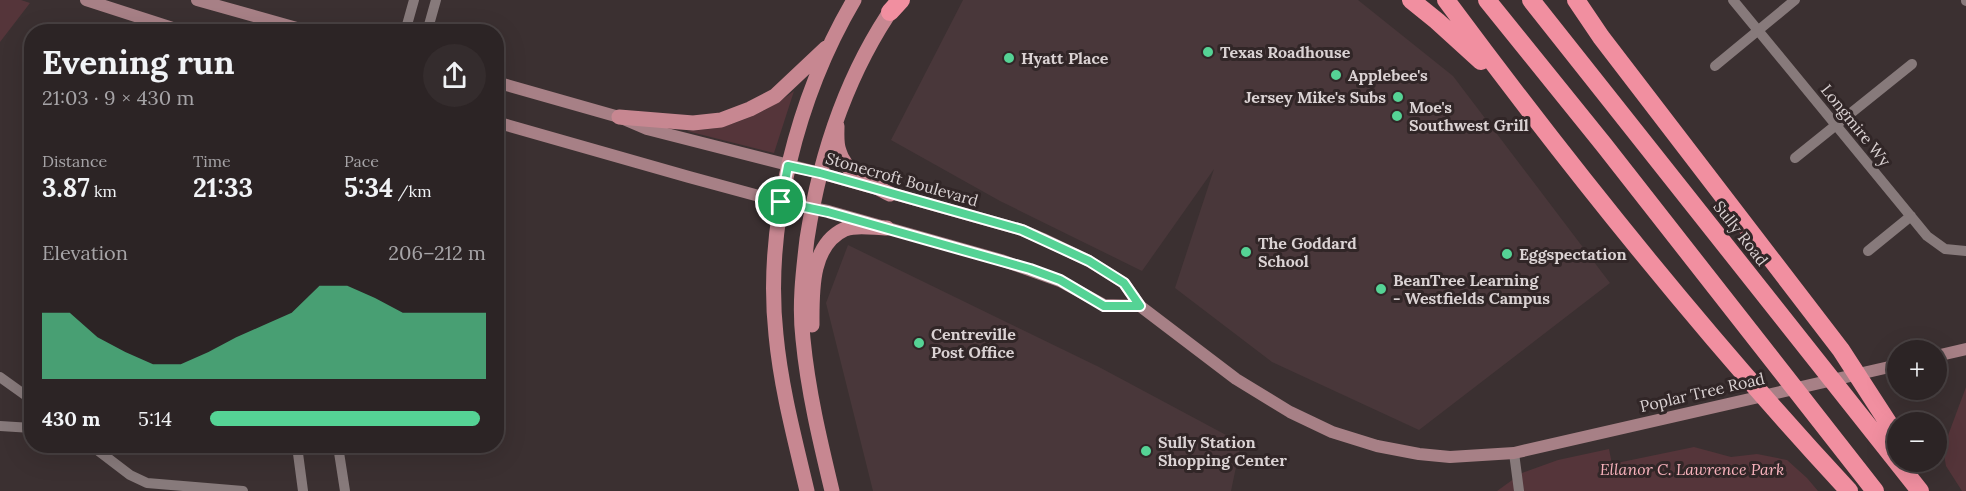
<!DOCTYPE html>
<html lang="en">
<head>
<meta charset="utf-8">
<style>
  body { margin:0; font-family:Lora,serif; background:#342c2d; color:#f1f3f6; height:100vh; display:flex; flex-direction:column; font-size:22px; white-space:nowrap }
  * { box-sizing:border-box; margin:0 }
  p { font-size:20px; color:#a6a4a7 }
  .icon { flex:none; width:33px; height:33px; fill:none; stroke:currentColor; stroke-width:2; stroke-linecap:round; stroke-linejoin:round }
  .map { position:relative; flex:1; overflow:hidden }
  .drawer { position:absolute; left:24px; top:24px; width:480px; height:429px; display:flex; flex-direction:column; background:#2c2425; border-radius:24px; box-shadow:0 6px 24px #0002,0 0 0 2px #484142 }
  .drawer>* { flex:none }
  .buttons { position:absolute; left:1887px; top:340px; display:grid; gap:12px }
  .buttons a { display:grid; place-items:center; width:60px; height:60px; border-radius:50%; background:#2c2425; box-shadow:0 6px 24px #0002,0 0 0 2px #484142; font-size:30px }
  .pin { position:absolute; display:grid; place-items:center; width:51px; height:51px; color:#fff; margin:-26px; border:3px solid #fff; border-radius:50%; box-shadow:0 2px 6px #0007 }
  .round { display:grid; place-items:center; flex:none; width:63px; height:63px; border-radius:32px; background:#342c2d }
  .overview { display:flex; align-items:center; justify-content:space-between; height:102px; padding:0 18px }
  h1 { font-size:33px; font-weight:700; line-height:45px }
  .metrics { display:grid; grid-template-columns:repeat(3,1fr); gap:9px; height:102px; padding:6px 18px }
  .metrics div { display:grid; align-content:center }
  .metrics b { font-size:26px; font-weight:700 }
  .metrics small { font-size:16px; font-weight:400 }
  .metrics p { font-size:16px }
  .chart { height:168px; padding:12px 18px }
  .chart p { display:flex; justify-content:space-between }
  .chart svg { width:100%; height:108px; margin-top:6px; fill:#55d395; opacity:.7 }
  ul { padding:0 18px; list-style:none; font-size:20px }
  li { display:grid; grid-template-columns:96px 72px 1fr; align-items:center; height:45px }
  li i { height:15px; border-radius:8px; background:#55d395 }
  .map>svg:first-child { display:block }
  .built { fill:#49373a }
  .green { fill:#55353a }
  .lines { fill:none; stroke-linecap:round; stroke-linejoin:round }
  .minor { stroke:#877a7b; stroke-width:10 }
  .secondary { stroke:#a78086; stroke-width:12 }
  .primary { stroke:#c78791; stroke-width:15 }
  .motorway { stroke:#f18fa0; stroke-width:18 }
  .route-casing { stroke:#fff; stroke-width:12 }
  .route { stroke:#55d395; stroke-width:8 }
  .poi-dot { fill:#55d395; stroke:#312627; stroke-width:2 }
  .labels { text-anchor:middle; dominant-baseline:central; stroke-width:6; stroke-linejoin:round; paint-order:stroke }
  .poi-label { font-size:16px; font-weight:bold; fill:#dad2d3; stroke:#312627; text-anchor:start }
  .street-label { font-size:16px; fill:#dad2d3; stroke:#312627 }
  .park-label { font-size:16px; font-style:italic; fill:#f9b3bd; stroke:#312627 }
</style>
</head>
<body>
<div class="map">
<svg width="1966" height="491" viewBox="0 0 1966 491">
  <rect width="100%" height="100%" fill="#3b3031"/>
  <path class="built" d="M963 0H1358L1453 76 1610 283 1419 430 1272 362 1175 288 1214 169 1142 271 1000 201 891 140Z
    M848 245 1099 367 1241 443 1231 491H873L826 303Z"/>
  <path class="green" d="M0 0H21L30 3 0 42Z
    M794 91 774 153 687 131C698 130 710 130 721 127 747 121 773 107 794 91Z
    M1966 387V491H1962L1946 466 1943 449Z
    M1694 447 1731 457 1757 454 1787 460 1807 478 1818 491H1497L1522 473 1558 460 1609 449 1612 464Z"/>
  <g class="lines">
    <path class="minor" d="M1733 0 1927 236 1945 249 1966 251
      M1966 0V1
      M405 32 414 0
      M427 32 436 0
      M1715 66 1795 0
      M1795 158 1912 64
      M1868 251 1911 216
      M0 377 32 400
      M0 426 32 428
      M92 446 130 475 147 483 243 491
      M297 446 303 491
      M338 446 345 491
      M1514 453 1519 491"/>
    <path class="secondary" d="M86 0 185 32
      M197 0 311 32
      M496 82 619 117 647 129 820 173 1022 230 1043 239 1089 261 1124 283 1140 306 1236 379 1290 412 1332 432 1377 446 1419 454 1450 457 1514 453 1898 365
      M496 122 689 177 781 202 828 211 1001 260 1060 281 1104 305 1140 306
      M1936 356 1966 349"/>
    <path class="primary" d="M619 117 693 123 721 120 750 109 775 96 826 48
      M837 126C837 134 836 143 839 151 845 173 871 184 890 194
      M812 325C812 292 810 245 845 229 857 224 875 228 887 228
      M807 491C795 440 781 388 776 335 764 225 798 95 854 0
      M832 491C820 441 808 391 803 339 799 306 803 273 807 239 820 155 847 73 896 3"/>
    <path class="motorway" d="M1411 0 1437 21 1481 61
      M1446 0C1572 170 1705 336 1849 491
      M1487 0 1604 145 1875 491
      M1531 0 1920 491
      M1576 0 1601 37 1841 350 1898 438
      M890 12 901 0"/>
  </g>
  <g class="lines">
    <g class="route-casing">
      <path id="route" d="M788 166 820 173 1022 230 1089 261 1124 283 1140 306H1104L1060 280 1030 269 828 212 781 202Z"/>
    </g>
    <use href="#route" class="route"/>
  </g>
  <g class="poi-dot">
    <circle cx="1208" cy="52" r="6"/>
    <circle cx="1009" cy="58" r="6"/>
    <circle cx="1336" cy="75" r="6"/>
    <circle cx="1398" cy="97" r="6"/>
    <circle cx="1397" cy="116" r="6"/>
    <circle cx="1246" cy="252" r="6"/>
    <circle cx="1507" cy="254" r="6"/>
    <circle cx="1381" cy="289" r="6"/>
    <circle cx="919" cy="343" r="6"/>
    <circle cx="1146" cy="451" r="6"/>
  </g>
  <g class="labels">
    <g class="poi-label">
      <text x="1220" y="52">Texas Roadhouse</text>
      <text x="1021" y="58">Hyatt Place</text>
      <text x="1348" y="75">Applebee's</text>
      <text x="1386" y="97" text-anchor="end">Jersey Mike's Subs</text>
      <text x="1409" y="107">Moe's<tspan x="1409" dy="18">Southwest Grill</tspan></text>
      <text x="1258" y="243">The Goddard<tspan x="1258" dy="18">School</tspan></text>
      <text x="1519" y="254">Eggspectation</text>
      <text x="1393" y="280">BeanTree Learning<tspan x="1393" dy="18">- Westfields Campus</tspan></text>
      <text x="931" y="334">Centreville<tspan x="931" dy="18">Post Office</tspan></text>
      <text x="1158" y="442">Sully Station<tspan x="1158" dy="18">Shopping Center</tspan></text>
    </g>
    <g class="street-label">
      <text transform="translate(1856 125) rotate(51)">Longmire Wy</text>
      <text transform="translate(902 179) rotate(16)">Stonecroft Boulevard</text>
      <text transform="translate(1741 233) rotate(52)">Sully Road</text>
      <text transform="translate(1702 392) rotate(-13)">Poplar Tree Road</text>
    </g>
    <g class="park-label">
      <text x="1692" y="469">Ellanor C. Lawrence Park</text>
    </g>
  </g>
</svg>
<div class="buttons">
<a>+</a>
<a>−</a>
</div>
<div class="pin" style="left:781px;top:202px;background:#1e9e55"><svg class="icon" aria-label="arrive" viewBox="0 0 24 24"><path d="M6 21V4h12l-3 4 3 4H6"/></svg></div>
<section class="drawer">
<div class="overview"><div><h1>Evening run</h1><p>21:03 · 9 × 430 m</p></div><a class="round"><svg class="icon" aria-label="share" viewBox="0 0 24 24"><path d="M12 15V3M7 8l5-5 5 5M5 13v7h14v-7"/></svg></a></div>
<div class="metrics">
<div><p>Distance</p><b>3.87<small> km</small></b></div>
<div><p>Time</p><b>21:33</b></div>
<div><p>Pace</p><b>5:34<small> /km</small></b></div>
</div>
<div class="chart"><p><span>Elevation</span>206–212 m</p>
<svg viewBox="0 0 160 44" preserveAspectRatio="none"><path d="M0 44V17L10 17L20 27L30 33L40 38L50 38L60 33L70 27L80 22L90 17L100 6L110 6L120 11L130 17L140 17L150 17L160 17V44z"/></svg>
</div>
<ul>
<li><b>430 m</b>5:14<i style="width:98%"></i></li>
</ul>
</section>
</div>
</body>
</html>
